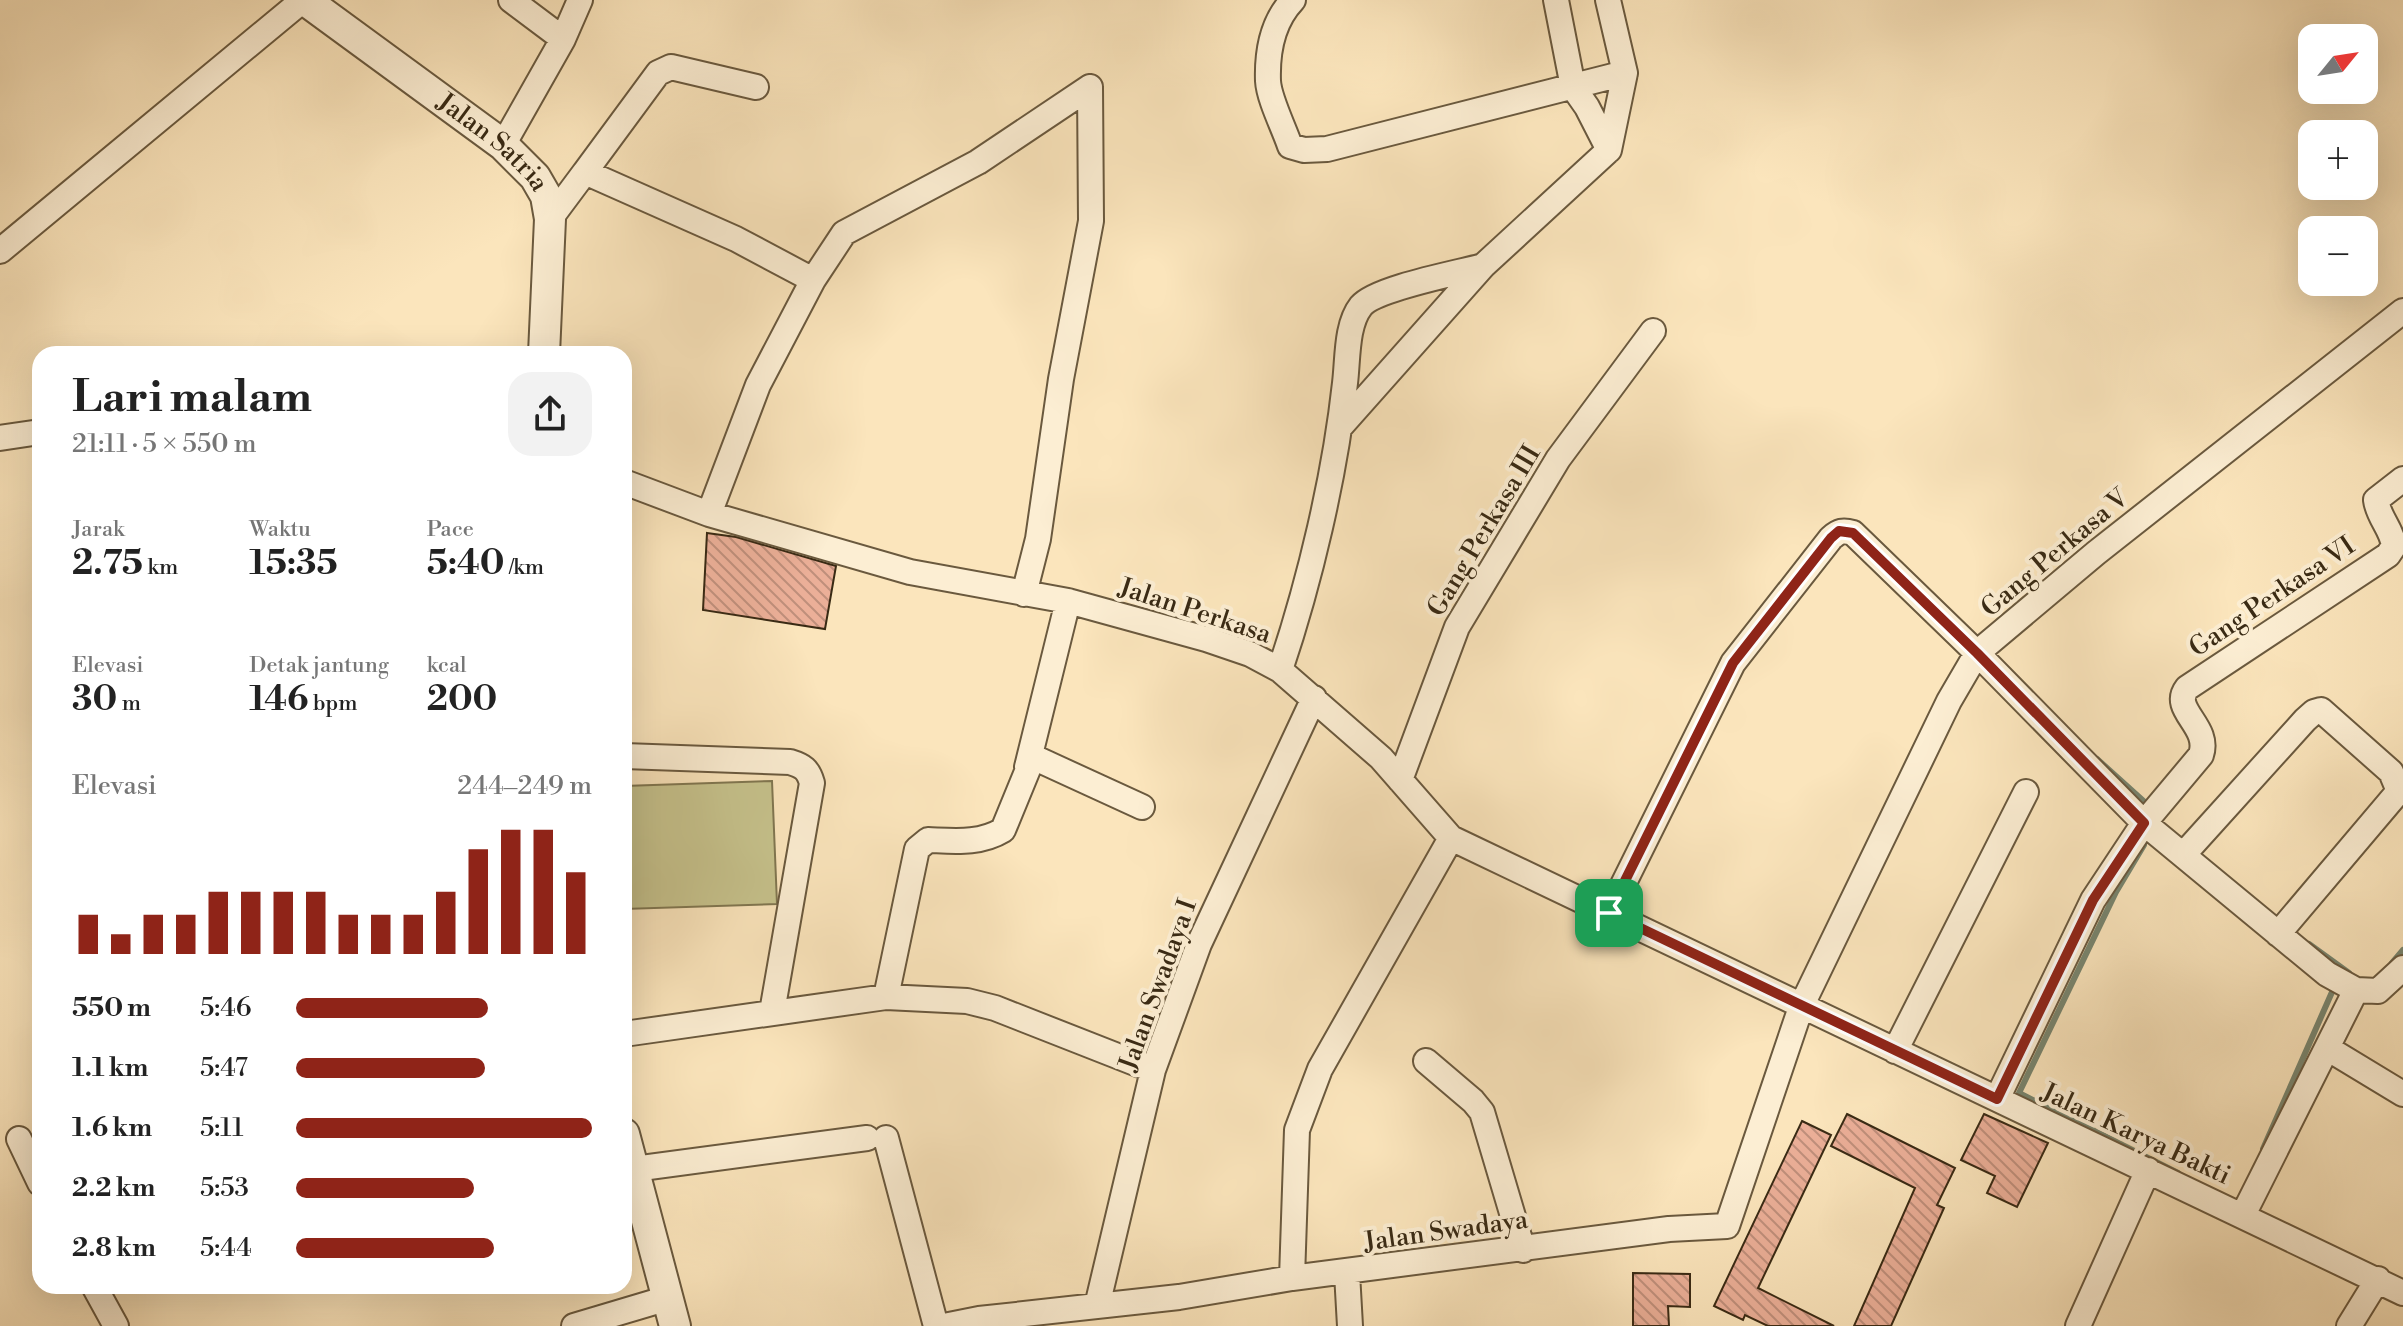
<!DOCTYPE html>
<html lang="id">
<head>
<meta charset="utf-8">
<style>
  body { margin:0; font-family:"Libre Bodoni",serif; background:#f2f2f2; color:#222; height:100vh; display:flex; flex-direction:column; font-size:30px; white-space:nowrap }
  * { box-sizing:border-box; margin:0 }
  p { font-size:26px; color:#767676 }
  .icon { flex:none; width:44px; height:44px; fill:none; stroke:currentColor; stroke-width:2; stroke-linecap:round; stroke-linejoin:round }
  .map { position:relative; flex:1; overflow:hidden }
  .sheet { position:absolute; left:32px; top:346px; width:600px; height:948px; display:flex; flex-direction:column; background:#fff; border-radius:24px; box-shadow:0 8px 32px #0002 }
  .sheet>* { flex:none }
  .needle { width:52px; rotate:60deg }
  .tools { position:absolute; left:2298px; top:24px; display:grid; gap:16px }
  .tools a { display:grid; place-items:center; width:80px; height:80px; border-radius:16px; background:#fff; box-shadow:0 8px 32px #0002; font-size:40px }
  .pin { position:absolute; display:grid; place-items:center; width:68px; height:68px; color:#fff; margin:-34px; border-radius:16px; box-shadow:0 4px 12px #0006 }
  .round { display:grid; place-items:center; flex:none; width:84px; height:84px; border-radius:24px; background:#f2f2f2 }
  .head { display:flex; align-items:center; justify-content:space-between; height:136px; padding:0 40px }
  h1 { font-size:44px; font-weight:700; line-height:60px }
  .figures { display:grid; grid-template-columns:repeat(3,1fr); gap:12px; height:136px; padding:8px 40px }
  .figures div { display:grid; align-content:center }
  .figures b { font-size:34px; font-weight:700 }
  .figures small { font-size:22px; font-weight:400 }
  .figures p { font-size:22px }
  .chart { height:224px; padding:16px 40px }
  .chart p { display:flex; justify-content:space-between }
  .chart svg { width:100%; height:144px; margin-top:8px; stroke:#8f2418; stroke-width:6 }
  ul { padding:0 40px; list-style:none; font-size:26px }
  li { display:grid; grid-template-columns:128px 96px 1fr; align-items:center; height:60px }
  li i { height:20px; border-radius:10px; background:#8f2418 }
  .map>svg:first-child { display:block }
  .pitch { fill:#c6c28c; stroke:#807650; stroke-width:2 }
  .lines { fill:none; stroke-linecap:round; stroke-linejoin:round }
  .stream { stroke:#77846e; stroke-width:6 }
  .building { fill:url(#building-back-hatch); stroke:#392a14; stroke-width:2 }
  .minor-casing { stroke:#6a593e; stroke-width:28 }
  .tertiary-casing { stroke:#6a593e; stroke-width:34 }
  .minor { stroke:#fceed3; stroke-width:24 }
  .tertiary { stroke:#fceed3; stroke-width:30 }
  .route-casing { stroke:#fff; stroke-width:16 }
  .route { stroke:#8f2418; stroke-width:10 }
  .labels { text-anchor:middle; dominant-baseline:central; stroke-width:8; stroke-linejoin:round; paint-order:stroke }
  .street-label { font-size:26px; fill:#392a14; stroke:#fceed3 }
</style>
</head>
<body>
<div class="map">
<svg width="2403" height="1326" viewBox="0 0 2403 1326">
  <defs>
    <pattern id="building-back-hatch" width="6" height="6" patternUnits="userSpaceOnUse" patternTransform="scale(2)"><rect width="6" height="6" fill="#ebaf98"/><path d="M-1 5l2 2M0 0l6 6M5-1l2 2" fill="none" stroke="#bf8f7b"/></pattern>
  </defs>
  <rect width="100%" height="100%" fill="#fbe5bc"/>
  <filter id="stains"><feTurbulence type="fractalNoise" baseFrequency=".0025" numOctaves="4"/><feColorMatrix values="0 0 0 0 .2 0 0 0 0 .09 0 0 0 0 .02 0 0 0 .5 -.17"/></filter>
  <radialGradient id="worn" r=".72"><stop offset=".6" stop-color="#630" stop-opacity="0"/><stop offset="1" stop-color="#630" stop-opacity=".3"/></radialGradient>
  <path class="pitch" d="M772 781 777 904 624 909V786Z"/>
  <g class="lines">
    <path class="stream" d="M2097 759 2149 806
      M2144 845 2116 892 2019 1093 2178 1173
      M2309 944 2349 973
      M2392 963 2403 950
      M2263 1149 2336 983"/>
  </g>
  <path class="building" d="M707 533 736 537 836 566 825 629 703 610Z
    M1847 1114 1955 1168 1937 1205 1944 1208 1891 1326H1854L1915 1188 1831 1146Z
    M1984 1114 2048 1143 2017 1207 1987 1193 1995 1176 1961 1160Z
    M1802 1121 1831 1135 1758 1288 1834 1326H1768L1745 1315 1743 1320 1714 1306Z
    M1633 1273 1690 1274V1307L1668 1306 1669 1326H1633Z"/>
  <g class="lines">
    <g class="minor-casing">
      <path id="minor" d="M511 0 563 39
        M1293 0C1273 21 1267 52 1268 81 1269 99 1284 128 1290 146L1304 150 1327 149 1625 73
        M1556 0 1573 87 1587 107 1609 150
        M503 145 563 39 580 0
        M585 172 658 73 671 67 756 87
        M550 219 585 172 736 239 813 280
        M0 251 303 0
        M1340 427 1483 266 1609 150 1625 73 1608 0
        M0 438 40 432
        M624 482 709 514 910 572 1068 601 1206 639 1250 654 1280 670 1381 758 1451 838 2403 1293
        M709 514 758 385 813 280 844 233 978 162 1090 87
        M1024 594 1038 539 1061 379 1091 221 1090 87
        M1280 670C1310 581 1335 475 1345 383 1348 359 1346 325 1361 306 1376 288 1458 273 1483 266
        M624 756 790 762C803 766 808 769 812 783L772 1012
        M1027 767 1068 601
        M1400 780 1457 627 1558 459 1653 331
        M2183 855 2305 720 2314 712 2321 710 2391 772 2399 791 2278 934
        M1609 913 1733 663 1831 538C1839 531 1843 530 1853 533L1977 653 2144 823 2327 974 2356 990 2378 991 2403 968
        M886 997 917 849 928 840C955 841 980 844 1003 830L1033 757 1142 807
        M624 1034 886 997 967 1001 995 1008 1153 1070
        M2327 1048 2403 1094
        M1895 1051 2026 792
        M1426 1061 1473 1101 1482 1112 1523 1250
        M1997 1099 2093 900 2144 823 2201 755C2211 726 2170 710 2187 688L2388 555 2394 546C2392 529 2378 517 2376 500L2403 479
        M886 1138 936 1326
        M19 1139 40 1183
        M634 1169 867 1138
        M2243 1215 2356 990
        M1347 1273 1350 1326
        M1292 1278 1297 1130 1320 1069 1451 838
        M94 1286 116 1326
        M1097 1306 1153 1070 1199 944 1314 698
        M574 1326 668 1298
        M944 1326 979 1319 1179 1297 1292 1278 1669 1229 1727 1226 1801 1007 1949 701 1977 653 2096 553 2403 311
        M2078 1326 2148 1170
        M2349 1326 2378 1279"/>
    </g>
    <g class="tertiary-casing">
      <g id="tertiary">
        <path id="s1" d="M305 0 503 145 535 177 546 196 550 219 544 354"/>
        <path d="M624 1134 675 1326"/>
      </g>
    </g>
    <use href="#minor" class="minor"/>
    <use href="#tertiary" class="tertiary"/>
  </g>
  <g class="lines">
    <g class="route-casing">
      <path id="route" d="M1839 531 1853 533 1977 653 2144 823 2093 900 1997 1099 1609 913 1733 663 1831 538Z"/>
    </g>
    <use href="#route" class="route"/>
  </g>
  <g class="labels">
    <g class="street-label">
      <text stroke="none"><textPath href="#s1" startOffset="236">Jalan Satria</textPath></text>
      <text transform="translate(1484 531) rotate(-59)">Gang Perkasa III</text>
      <text transform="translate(2055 553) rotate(-40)">Gang Perkasa V</text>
      <text transform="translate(2272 597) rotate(-34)">Gang Perkasa VI</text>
      <text transform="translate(1195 611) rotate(18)">Jalan Perkasa</text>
      <text transform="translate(1158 985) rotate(-70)">Jalan Swadaya I</text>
      <text transform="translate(2136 1134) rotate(25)">Jalan Karya Bakti</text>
      <text transform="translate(1446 1231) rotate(-8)">Jalan Swadaya</text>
    </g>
  </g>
  <rect width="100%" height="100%" filter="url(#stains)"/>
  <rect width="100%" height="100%" fill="url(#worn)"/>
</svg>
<div class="tools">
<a><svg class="needle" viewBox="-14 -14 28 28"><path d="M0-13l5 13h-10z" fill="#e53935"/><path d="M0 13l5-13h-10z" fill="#767676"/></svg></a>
<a>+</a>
<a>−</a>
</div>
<div class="pin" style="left:1609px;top:913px;background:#1e9e55"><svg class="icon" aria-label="arrive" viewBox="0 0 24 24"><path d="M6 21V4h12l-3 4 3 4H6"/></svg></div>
<section class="sheet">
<div class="head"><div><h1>Lari malam</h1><p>21:11 · 5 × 550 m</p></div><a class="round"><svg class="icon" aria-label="share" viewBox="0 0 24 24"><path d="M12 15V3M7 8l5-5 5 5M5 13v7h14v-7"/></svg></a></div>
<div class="figures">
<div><p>Jarak</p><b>2.75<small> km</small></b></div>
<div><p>Waktu</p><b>15:35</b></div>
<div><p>Pace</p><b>5:40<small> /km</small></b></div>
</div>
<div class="figures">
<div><p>Elevasi</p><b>30<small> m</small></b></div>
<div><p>Detak jantung</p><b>146<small> bpm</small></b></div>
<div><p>kcal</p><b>200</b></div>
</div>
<div class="chart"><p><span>Elevasi</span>244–249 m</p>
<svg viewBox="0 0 160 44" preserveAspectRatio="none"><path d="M5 44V32M15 44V38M25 44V32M35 44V32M45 44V25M55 44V25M65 44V25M75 44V25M85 44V32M95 44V32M105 44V32M115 44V25M125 44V12M135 44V6M145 44V6M155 44V19"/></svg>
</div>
<ul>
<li><b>550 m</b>5:46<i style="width:65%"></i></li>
<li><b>1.1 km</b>5:47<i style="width:64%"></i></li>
<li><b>1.6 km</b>5:11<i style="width:100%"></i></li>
<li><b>2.2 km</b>5:53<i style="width:60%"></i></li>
<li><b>2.8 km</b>5:44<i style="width:67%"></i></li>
</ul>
</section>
</div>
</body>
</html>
